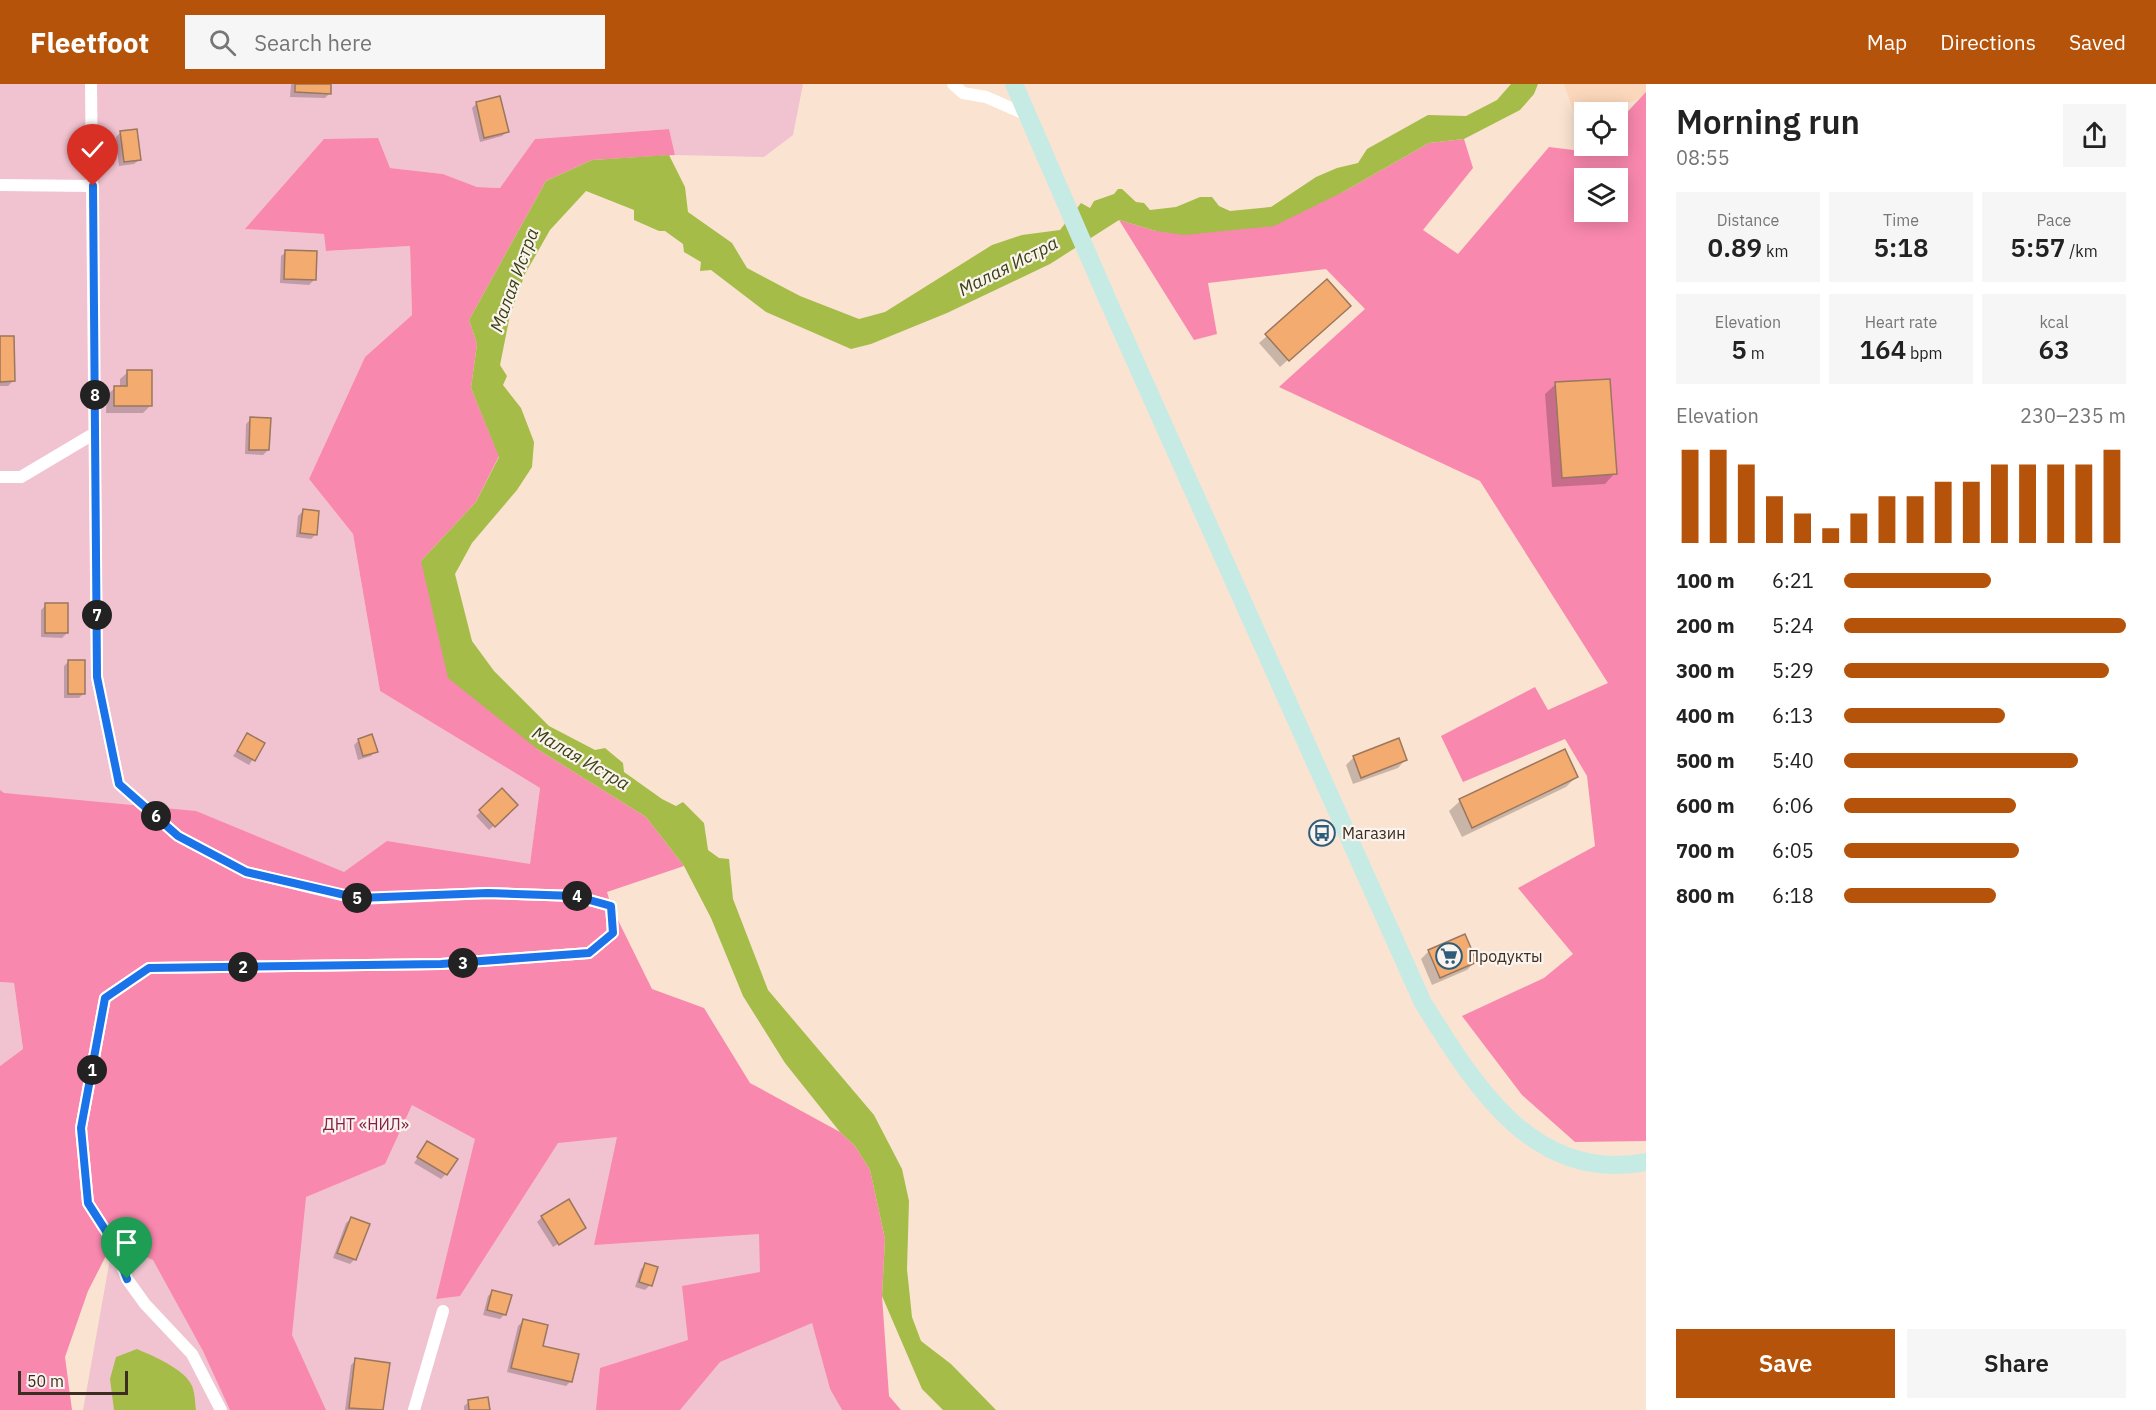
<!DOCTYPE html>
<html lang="en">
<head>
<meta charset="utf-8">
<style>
  body { margin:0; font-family:"IBM Plex Sans",sans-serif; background:#f6f6f6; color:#222; height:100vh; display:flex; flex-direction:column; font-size:22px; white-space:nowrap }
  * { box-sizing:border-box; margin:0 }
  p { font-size:20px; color:#767676 }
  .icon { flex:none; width:33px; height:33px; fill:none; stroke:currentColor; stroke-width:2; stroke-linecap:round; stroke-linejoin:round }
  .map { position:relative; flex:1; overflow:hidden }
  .details { display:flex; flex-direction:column; background:#fff; width:510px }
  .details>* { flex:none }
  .controls { position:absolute; left:1574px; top:18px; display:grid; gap:12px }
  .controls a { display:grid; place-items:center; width:54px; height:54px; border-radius:0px; background:#fff; box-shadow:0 3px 15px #0003; font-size:30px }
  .scale { position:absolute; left:18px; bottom:15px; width:110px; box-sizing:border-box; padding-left:6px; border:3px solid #3c2d22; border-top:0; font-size:16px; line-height:21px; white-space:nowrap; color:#3c2d22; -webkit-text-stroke:4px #fbf3ed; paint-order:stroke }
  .pin { position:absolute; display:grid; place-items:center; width:51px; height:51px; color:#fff; margin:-62px -26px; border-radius:50% 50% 50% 0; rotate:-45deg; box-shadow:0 0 6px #0007 }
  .pin .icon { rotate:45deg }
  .km { position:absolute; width:30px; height:30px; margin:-15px; border-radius:50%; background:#222; color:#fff; font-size:16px; line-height:30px; text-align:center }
  .round { display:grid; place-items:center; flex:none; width:63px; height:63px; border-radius:0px; background:#f6f6f6 }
  .overview { display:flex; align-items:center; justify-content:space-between; height:102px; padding:0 30px }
  h1 { font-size:33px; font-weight:600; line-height:45px }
  .metrics { display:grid; grid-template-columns:repeat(3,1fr); gap:9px; height:102px; padding:6px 30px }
  .metrics div { display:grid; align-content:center; border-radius:0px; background:#f6f6f6; text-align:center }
  .metrics b { font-size:26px; font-weight:600 }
  .metrics small { font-size:16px; font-weight:400 }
  .metrics p { font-size:16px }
  .chart { height:168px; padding:12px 30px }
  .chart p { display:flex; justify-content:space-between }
  .chart svg { width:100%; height:108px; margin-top:6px; stroke:#b45309; stroke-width:6 }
  .action { display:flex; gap:12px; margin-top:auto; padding:12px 30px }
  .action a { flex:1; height:69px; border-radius:0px; background:#b45309; color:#fff; font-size:24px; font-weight:600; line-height:69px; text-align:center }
  .action a+a { background:#f6f6f6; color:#222 }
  ul { padding:0 30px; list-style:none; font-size:20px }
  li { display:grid; grid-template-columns:96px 72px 1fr; align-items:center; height:45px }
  li i { height:15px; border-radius:8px; background:#b45309 }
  header { display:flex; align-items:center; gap:36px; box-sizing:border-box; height:84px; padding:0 30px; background:#b45309; color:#fff }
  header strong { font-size:28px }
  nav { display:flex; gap:33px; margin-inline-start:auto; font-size:21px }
  .search { width:420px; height:54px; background:#f6f6f6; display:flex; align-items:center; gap:15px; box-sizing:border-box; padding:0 21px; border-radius:0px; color:#767676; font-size:22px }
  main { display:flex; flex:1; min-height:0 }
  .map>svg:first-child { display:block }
  .built { fill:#fbd7bb }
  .green { fill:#f1c3d0 }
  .forest { fill:#f988ae; fill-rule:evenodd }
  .water { fill:#a5bc49 }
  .shadow { fill:#0003 }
  .building { fill:#f3ab70; stroke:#9a775d; stroke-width:1.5 }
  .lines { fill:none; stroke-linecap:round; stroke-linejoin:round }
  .minor { stroke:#fff; stroke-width:12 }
  .secondary { stroke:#c6ebe5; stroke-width:18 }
  .route-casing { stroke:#fff; stroke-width:12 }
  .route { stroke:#1a73e8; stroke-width:8 }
  .labels { text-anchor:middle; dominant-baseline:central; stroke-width:4.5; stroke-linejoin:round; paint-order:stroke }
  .poi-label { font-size:16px; fill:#3c2d22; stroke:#fbf3ed; text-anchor:start }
  .park-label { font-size:16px; fill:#83204a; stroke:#fbf3ed }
  .water-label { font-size:18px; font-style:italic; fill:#384113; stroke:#fbf3ed }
</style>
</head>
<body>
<header>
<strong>Fleetfoot</strong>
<div class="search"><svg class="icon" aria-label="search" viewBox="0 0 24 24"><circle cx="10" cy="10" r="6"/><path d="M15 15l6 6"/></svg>Search here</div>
<nav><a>Map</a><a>Directions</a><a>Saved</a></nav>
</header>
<main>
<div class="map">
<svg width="1646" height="1326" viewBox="0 0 1646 1326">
  <rect width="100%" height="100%" fill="#fae3d1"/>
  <path class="built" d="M1564 0H1646V12L1606 28H1584V38L1578 40Z"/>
  <path class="green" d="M0 0H803L793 51 764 73 675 71 669 45 535 55 501 104 477 103 443 90 389 84 246 145 325 150 327 167 410 162 412 231 365 273 309 395 353 450 380 607 540 704 530 781 771 1085 830 1305 842 1326H83L113 1158 0 709Z
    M0 898 14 899 23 965 0 982Z"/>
  <path class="forest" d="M1646 8V1057L1575 1058 1522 1011 1462 932 1544 894 1573 870 1518 804 1595 762 1587 692 1565 655 1463 698 1441 652 1535 603 1548 626 1608 599 1480 397 1279 303 1365 225 1326 185 1208 199 1217 250 1194 256 1119 136 1156 147 1343 108 1429 59 1464 55 1473 84 1423 146 1458 170 1549 63 1589 68 1595 62H1617V39ZM1584 94H1617V128H1584Z
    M669 45 675 71 592 76 546 97 469 236 477 260 471 304 499 372 476 418 421 477 537 665 646 733 684 782 607 808 611 822 652 905 704 924 750 999 840 1048 855 1062 870 1086 885 1155 882 1212 889 1312 901 1326H842L830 1305 812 1239 720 1278 680 1326H596L600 1284 688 1256 682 1202 760 1188 759 1150 594 1161 617 1053 558 1059 460 1212 436 1215 475 1055 412 1021 385 1080 306 1113 292 1251 326 1326H230L203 1267 153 1176 113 1158 88 1207 65 1273 72 1326H0V982L23 965 14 899 0 898V706L4 709 196 727 344 788 387 757 530 780 540 704 380 607 353 450 309 395 365 273 412 231 410 162 326 167 324 150 245 145 324 55 378 54 390 84 443 90 477 103 500 104 535 55Z"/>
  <path class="water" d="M1511 0H1538L1534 10 1520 26 1464 55 1429 59 1343 108 1274 142 1184 151 1156 147 1119 136 1050 180 947 229 871 260 851 265 766 228 711 186 700 187 701 178 684 168 683 160 665 147H659L634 136V126L586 107 550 146 525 190 510 231 500 281 507 292 503 301 521 324 534 358 532 383 517 406 472 459 455 490 472 557 494 587 549 642 595 666 605 664 623 679 624 688 662 715 676 722 683 718 704 739 708 766 719 774 729 775 733 815 768 906 874 1031 902 1085 909 1117 907 1185 912 1233 921 1257 951 1280 996 1326H943L922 1305 882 1212 885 1155 870 1086 855 1062 840 1048 785 979 743 912 711 834 684 782 646 733 537 665 448 594 421 477 476 418 499 373 471 304 477 260 469 236 546 97 592 76 669 71 685 103 688 128 732 159 747 184 800 212 859 235 885 228 992 161 1022 151 1060 146 1081 119 1090 124 1094 117 1114 110 1118 105H1122L1136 118 1144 119 1150 126 1176 123 1200 113H1212L1219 122 1230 127 1271 123 1316 93 1337 84 1358 79 1367 65 1428 31 1466 32 1497 16Z
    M137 1265C153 1272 185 1285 192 1302 195 1309 195 1319 196 1326H114L110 1295 116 1273Z"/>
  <path class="shadow" d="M291 0H330V9L325 14 290 13Z
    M477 19 507 48 502 52 480 58 472 24Z
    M121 48 139 76 134 80 119 82 116 53Z
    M286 168 314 196 309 201 280 199 281 172Z
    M1341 229 1280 283 1259 259 1267 252Z
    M0 254 13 297 8 302H0Z
    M128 288 150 322 143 329H106L107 311 115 304H120V295Z
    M1556 300 1615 389 1605 400 1552 403 1545 310Z
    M251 335 268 366 263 371 245 370 246 340Z
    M303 427 316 450 311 455 296 453 298 432Z
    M46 521 67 549 62 554 41 553V526Z
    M69 577 84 609 79 614H64V582Z
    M248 651 263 660 249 681 233 672Z
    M359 656 376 667 371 672 358 676 354 661Z
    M1354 673 1405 676 1398 684 1353 700 1346 681Z
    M1576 693 1566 703 1462 753 1449 727 1460 717Z
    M502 707 516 721 489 746 476 732Z
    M1429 867 1475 878 1467 886 1432 901 1421 875Z
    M428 1059 446 1090 441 1095 414 1079Z
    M542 1133 584 1144 553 1163 537 1138Z
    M351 1135 355 1175 350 1180 333 1174 346 1139Z
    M646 1180 650 1201 645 1206 635 1203 641 1185Z
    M492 1208 505 1230 500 1235 483 1231 488 1212Z
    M523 1237 542 1263 571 1297 566 1302 507 1288 518 1242Z
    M356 1276 388 1280 382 1326H345L351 1281Z
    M469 1318 489 1326H464V1322Z"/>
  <path class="building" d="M295 0H331V10L295 8Z
    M500 12 509 48 484 54 476 18Z
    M137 45 141 76 124 78 120 47Z
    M285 166 317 167 316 196 284 195Z
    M1327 195 1351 222 1289 277 1265 250Z
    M0 252H14L15 297 0 298Z
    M127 286H152V322H114V302H127Z
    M1610 295 1617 390 1562 394 1555 298Z
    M250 333 271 334 269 366H249Z
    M303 425 319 427 317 451 300 449Z
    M45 519H68V549H45Z
    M68 576H85V610H68Z
    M247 649 265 659 255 677 237 667Z
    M372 650 378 668 363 672 358 655Z
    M1399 654 1407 676 1361 694 1353 672Z
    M1565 665 1578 693 1472 744 1459 715Z
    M502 704 518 721 495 743 479 726Z
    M1465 850 1477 878 1440 894 1428 866Z
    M427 1057 458 1075 447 1091 417 1073Z
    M569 1115 586 1144 559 1161 541 1132Z
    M351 1133 370 1140 356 1176 337 1169Z
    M645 1179 658 1183 652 1202 639 1198Z
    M492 1206 512 1211 506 1231 487 1226Z
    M523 1235 548 1241 543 1262 579 1270 572 1298 511 1284Z
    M355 1274 390 1279 383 1326 349 1324Z
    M488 1313 490 1326H469L468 1316Z"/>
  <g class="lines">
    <path class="minor" d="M91 0 97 593 119 700 178 752 246 788 358 815 488 809 575 812 611 822 613 849 589 869 440 880 149 884 105 914 81 1044 88 1119 113 1158 127 1195 145 1220 192 1270 221 1326
      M953 0 963 9 986 13 1027 31
      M0 101 93 102
      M0 393H21L95 349
      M414 1326 443 1227"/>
    <path class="secondary" d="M1014 0 1109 219 1423 919C1474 1000 1533 1100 1646 1078"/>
  </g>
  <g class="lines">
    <g class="route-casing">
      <path id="route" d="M93 102 97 593 119 700 178 752 246 788 358 814 488 809 575 812 611 822 613 849 589 869 441 880 149 884 105 914 81 1044 88 1119 113 1158 127 1195"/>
    </g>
    <use href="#route" class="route"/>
  </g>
  <defs>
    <g id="bus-ring" transform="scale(1.35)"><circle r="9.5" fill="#fbf3ed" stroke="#2d5d7b" stroke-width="1.5"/><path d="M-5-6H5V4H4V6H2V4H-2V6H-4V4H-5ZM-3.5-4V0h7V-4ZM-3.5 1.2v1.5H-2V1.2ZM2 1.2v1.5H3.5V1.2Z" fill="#2d5d7b"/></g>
    <g id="supermarket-ring" transform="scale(1.35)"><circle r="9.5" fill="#fbf3ed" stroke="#2d5d7b" stroke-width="1.5"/><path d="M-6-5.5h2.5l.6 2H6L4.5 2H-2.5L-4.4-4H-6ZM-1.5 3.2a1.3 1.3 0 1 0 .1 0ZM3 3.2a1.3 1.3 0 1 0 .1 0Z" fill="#2d5d7b"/></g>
  </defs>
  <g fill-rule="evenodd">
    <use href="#bus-ring" x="1322" y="749"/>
    <use href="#supermarket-ring" x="1449" y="872"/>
  </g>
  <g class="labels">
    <g class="poi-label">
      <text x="1342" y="749">Магазин</text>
      <text x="1468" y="872">Продукты</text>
    </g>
    <g class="park-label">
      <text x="366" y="1040">ДНТ «НИЛ»</text>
    </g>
    <g class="water-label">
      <text transform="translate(1008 182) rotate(-27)">Малая Истра</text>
      <text transform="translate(514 196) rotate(-70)">Малая Истра</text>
      <text transform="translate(581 674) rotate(30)">Малая Истра</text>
    </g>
  </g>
</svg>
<div class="controls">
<a><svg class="icon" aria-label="locate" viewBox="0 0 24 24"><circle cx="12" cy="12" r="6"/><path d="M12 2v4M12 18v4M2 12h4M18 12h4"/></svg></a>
<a><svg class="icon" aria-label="layers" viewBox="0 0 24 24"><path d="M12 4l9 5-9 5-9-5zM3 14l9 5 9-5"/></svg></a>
</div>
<div class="scale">50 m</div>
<div class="pin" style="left:127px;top:1195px;background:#1e9e55"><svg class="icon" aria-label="arrive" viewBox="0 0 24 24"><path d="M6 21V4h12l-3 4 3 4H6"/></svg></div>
<div class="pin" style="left:93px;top:102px;background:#d93025"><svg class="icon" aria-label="check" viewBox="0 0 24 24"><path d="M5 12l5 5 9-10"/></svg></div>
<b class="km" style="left:92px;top:986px">1</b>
<b class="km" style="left:243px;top:883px">2</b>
<b class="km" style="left:463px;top:879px">3</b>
<b class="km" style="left:577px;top:812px">4</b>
<b class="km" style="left:357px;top:814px">5</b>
<b class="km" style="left:156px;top:732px">6</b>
<b class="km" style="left:97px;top:531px">7</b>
<b class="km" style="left:95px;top:311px">8</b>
</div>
<section class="details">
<div class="overview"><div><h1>Morning run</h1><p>08:55</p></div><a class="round"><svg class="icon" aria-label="share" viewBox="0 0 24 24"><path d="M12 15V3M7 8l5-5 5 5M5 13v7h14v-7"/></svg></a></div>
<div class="metrics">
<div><p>Distance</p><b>0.89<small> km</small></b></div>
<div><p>Time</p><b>5:18</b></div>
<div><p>Pace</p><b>5:57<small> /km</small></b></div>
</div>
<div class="metrics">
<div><p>Elevation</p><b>5<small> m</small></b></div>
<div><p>Heart rate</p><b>164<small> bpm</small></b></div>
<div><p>kcal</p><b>63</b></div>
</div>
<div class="chart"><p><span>Elevation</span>230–235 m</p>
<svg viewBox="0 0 160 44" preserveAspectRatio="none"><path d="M5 44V6M15 44V6M25 44V12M35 44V25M45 44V32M55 44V38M65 44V32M75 44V25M85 44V25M95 44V19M105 44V19M115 44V12M125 44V12M135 44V12M145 44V12M155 44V6"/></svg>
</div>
<ul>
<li><b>100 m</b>6:21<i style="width:52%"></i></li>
<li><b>200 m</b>5:24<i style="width:100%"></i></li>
<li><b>300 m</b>5:29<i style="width:94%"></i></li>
<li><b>400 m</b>6:13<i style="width:57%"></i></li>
<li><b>500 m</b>5:40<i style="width:83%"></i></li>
<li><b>600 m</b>6:06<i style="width:61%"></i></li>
<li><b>700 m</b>6:05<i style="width:62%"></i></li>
<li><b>800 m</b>6:18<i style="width:54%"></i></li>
</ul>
<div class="action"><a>Save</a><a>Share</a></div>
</section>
</main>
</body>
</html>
